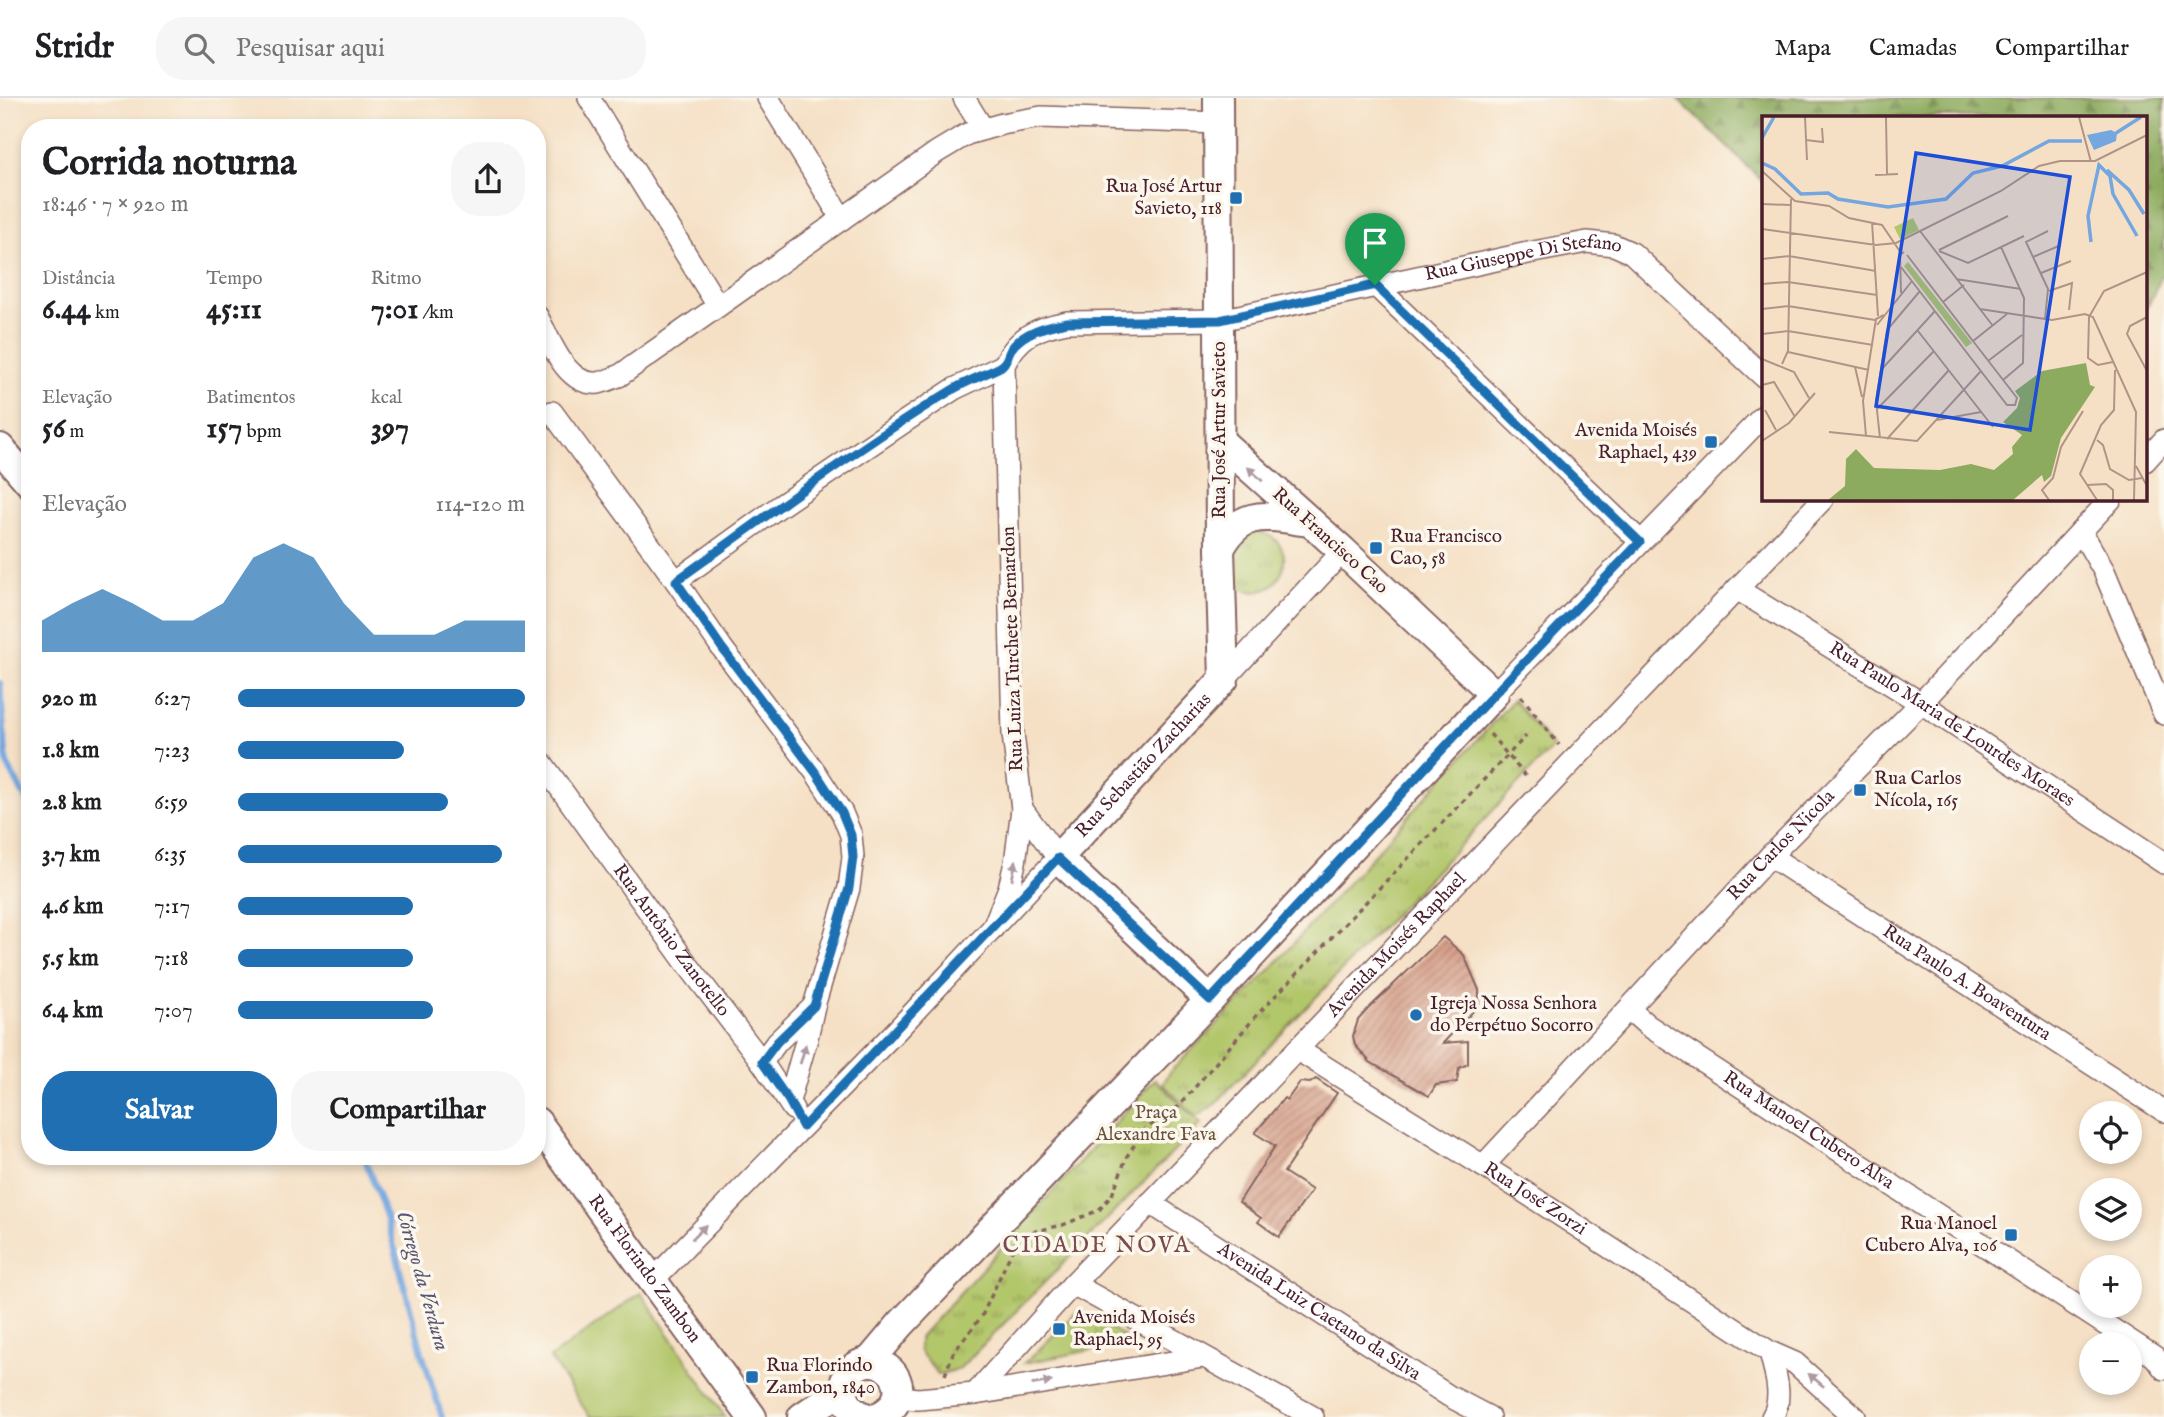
<!DOCTYPE html>
<html lang="pt">
<head>
<meta charset="utf-8">
<style>
  body { margin:0; font-family:"IM FELL English",serif; background:#f6f6f6; color:#202124; height:100vh; display:flex; flex-direction:column; font-size:26px; white-space:nowrap }
  * { box-sizing:border-box; margin:0 }
  p { font-size:23px; color:#757577 }
  .icon { flex:none; width:38px; height:38px; fill:none; stroke:currentColor; stroke-width:2; stroke-linecap:round; stroke-linejoin:round }
  .map { position:relative; flex:1; overflow:hidden }
  .details { position:absolute; left:21px; top:21px; width:525px; height:1046px; display:flex; flex-direction:column; background:#fff; border-radius:28px; box-shadow:0 4px 10px #0003 }
  .details>* { flex:none }
  .fabs { position:absolute; left:2079px; top:1003px; display:grid; gap:14px }
  .fabs a { display:grid; place-items:center; width:63px; height:63px; border-radius:50%; background:#fff; box-shadow:0 4px 10px #0003; font-size:35px }
  .pin { position:absolute; display:grid; place-items:center; width:60px; height:60px; color:#fff; margin:-72px -30px; border-radius:50% 50% 50% 0; rotate:-45deg; box-shadow:0 0 7px #0007 }
  .pin .icon { rotate:45deg }
  .round { display:grid; place-items:center; flex:none; width:74px; height:74px; border-radius:28px; background:#f6f6f6 }
  .overview { display:flex; align-items:center; justify-content:space-between; height:119px; padding:0 21px }
  h1 { font-size:38px; font-weight:800; line-height:52px }
  .figures { display:grid; grid-template-columns:repeat(3,1fr); gap:10px; height:119px; padding:7px 21px }
  .figures div { display:grid; align-content:center }
  .figures b { font-size:30px; font-weight:800 }
  .figures small { font-size:19px; font-weight:400 }
  .figures p { font-size:19px }
  .chart { height:196px; padding:14px 21px }
  .chart p { display:flex; justify-content:space-between }
  .chart svg { width:100%; height:126px; margin-top:7px; fill:#1f6fb2; opacity:.7 }
  .action { display:flex; gap:14px; margin-top:auto; padding:14px 21px }
  .action a { flex:1; height:80px; border-radius:28px; background:#1f6fb2; color:#fff; font-size:28px; font-weight:800; line-height:80px; text-align:center }
  .action a+a { background:#f6f6f6; color:#202124 }
  ul { padding:0 21px; list-style:none; font-size:23px }
  li { display:grid; grid-template-columns:112px 84px 1fr; align-items:center; height:52px }
  li i { height:18px; border-radius:9px; background:#1f6fb2 }
  header { display:flex; align-items:center; gap:42px; box-sizing:border-box; height:98px; padding:0 35px; background:#fff; border-bottom:2px solid #e0e0e0 }
  header strong { font-size:33px }
  nav { display:flex; gap:38px; margin-inline-start:auto; font-size:24px }
  .search { width:490px; height:63px; background:#f6f6f6; display:flex; align-items:center; gap:18px; box-sizing:border-box; padding:0 24px; border-radius:28px; color:#757577; font-size:26px }
  .map>svg:first-child { display:block }
  .grass { fill:#b2c66a; stroke:#7e724a; stroke-width:2 }
  .forest { fill:url(#forest-firs); stroke:#6c6544; stroke-width:2 }
  .park { fill:url(#park-tufts); stroke:#7e724a; stroke-width:2 }
  .lines { fill:none; stroke-linecap:round; stroke-linejoin:round }
  .stream { stroke:#74a6df; stroke-width:6 }
  .building { fill:url(#building-hatch) }
  .street-casing { stroke:#866361; stroke-width:24 }
  .secondary-casing { stroke:#866361; stroke-width:32 }
  .path { stroke:#866361; stroke-width:3.5; stroke-dasharray:5 5; stroke-linecap:butt }
  .street { stroke:#fff; stroke-width:21 }
  .secondary { stroke:#fff; stroke-width:28 }
  .oneway { fill:#ae9aa0 }
  .route-casing { stroke:#fff; stroke-width:14 }
  .route { stroke:#1f6fb2; stroke-width:9 }
  .poi-dot { fill:#1f6fb2; stroke:#fbf7ec; stroke-width:2.5 }
  .labels { text-anchor:middle; dominant-baseline:central; stroke-width:7; stroke-linejoin:round; paint-order:stroke }
  .poi-label { font-size:19px; fill:#4a1f2b; stroke:#fbf7ec; text-anchor:start }
  .street-label { font-size:19px; fill:#4a1f2b; stroke:#fbf7ec }
  .park-label { font-size:19px; fill:#69513e; stroke:#fbf7ec }
  .water-label { font-size:21px; font-style:italic; fill:#5b5573; stroke:#fbf7ec }
  .quarter-label { font-size:23px; letter-spacing:2px; fill:#7b4b4b; stroke:#fbf7ec }
  .inset-river { fill:none; stroke:#74a6df; stroke-width:3.5 }
  .inset-road { fill:none; stroke:#b19387; stroke-width:2 }
  .view { fill:#1d4ed8; fill-opacity:0.15; stroke:#1d4ed8; stroke-width:3.5 }
  .inset-edge { fill:none; stroke:#4a1f2b; stroke-width:3.5 }
</style>
</head>
<body>
<header>
<strong>Stridr</strong>
<div class="search"><svg class="icon" aria-label="search" viewBox="0 0 24 24"><circle cx="10" cy="10" r="6"/><path d="M15 15l6 6"/></svg>Pesquisar aqui</div>
<nav><a>Mapa</a><a>Camadas</a><a>Compartilhar</a></nav>
</header>
<div class="map">
<svg width="2164" height="1319" viewBox="0 0 2164 1319">
  <defs>
    <pattern id="forest-firs" width="22" height="20" patternUnits="userSpaceOnUse" patternTransform="scale(1.75)"><rect width="22" height="20" fill="#8dab5e"/><path d="M5 1l3.5 6h-7zM16 11l3.5 6h-7z" fill="#758b4e"/></pattern>
    <pattern id="park-tufts" width="24" height="20" patternUnits="userSpaceOnUse" patternTransform="scale(1.75)"><rect width="24" height="20" fill="#b2c66a"/><path d="M3 7l-1-3M5 7V3M7 7l1-3M15 17l-1-3M17 17v-4M19 17l1-3" fill="none" stroke="#93a057"/></pattern>
    <pattern id="building-hatch" width="6" height="6" patternUnits="userSpaceOnUse" patternTransform="scale(1.75)"><rect width="6" height="6" fill="#d59d87"/><path d="M-1 1l2-2M0 6l6-6M5 7l2-2" fill="none" stroke="#af7f6f"/></pattern>
  </defs>
  <rect width="100%" height="100%" fill="#fbf7ec"/>
  <filter id="ink" filterUnits="userSpaceOnUse"><feTurbulence type="fractalNoise" baseFrequency=".0143" numOctaves="2"/><feDisplacementMap in="SourceGraphic" scale="14" xChannelSelector="R" yChannelSelector="G"/><feConvolveMatrix kernelMatrix="1 2 1 2 8 2 1 2 1" color-interpolation-filters="sRGB"/></filter>
  <filter id="wash" filterUnits="userSpaceOnUse"><feTurbulence type="fractalNoise" baseFrequency=".00686" numOctaves="4" result="noise"/><feDisplacementMap in="SourceGraphic" scale="28" xChannelSelector="R" yChannelSelector="G"/><feGaussianBlur stdDeviation="1.57" result="paint"/><feColorMatrix in="noise" values="0 0 0 0 0 0 0 0 0 0 0 0 0 0 0 0 0 1.4 0 .05"/><feComposite in="paint" operator="in"/></filter>
  <g filter="url(#wash)">
    <rect width="100%" height="100%" fill="#f5e0c5"/>
    <path class="grass" d="M641 1195 725 1319H590L550 1260Z"/>
    <path class="forest" d="M1677 0H2164V174L2145 214V19H1763V84Z"/>
    <path class="park" d="M1254 433C1309 441 1279 512 1240 489 1236 486 1231 482 1230 476 1228 468 1229 457 1229 449Z
      M1513 602 1553 649 1213 1008 1196 1019 1163 986 1170 974 1268 874Z
      M1155 981 1201 1026 960 1270 938 1277 919 1252V1240Z
      M1079 1212 1134 1244 1025 1265Z"/>
    <g class="lines">
      <path class="stream" d="M0 585 7 666 30 709
        M364 1059 386 1118 423 1258 442 1319"/>
    </g>
    <g id="blocks">
      <path class="building" d="M1443 839 1464 857 1479 892V907L1443 945 1468 943V966L1459 970 1457 984 1436 987 1429 998 1370 964 1355 947 1353 938 1358 922 1368 911Z
        M1316 981 1337 995 1284 1074 1312 1092 1279 1139 1258 1124 1261 1120 1239 1104 1275 1048 1255 1035 1284 1000 1287 1002 1300 984 1310 985Z"/>
    </g>
  </g>
  <g filter="url(#ink)">
    <use href="#blocks" fill-opacity="0" stroke="#866361" stroke-width="2"/>
    <g class="lines">
      <g class="street-casing">
        <g id="street">
          <path d="M589 0 718 208"/>
          <path d="M768 0 842 121"/>
          <path d="M964 0 983 31"/>
          <path d="M1375 187 1641 444"/>
          <path d="M537 218C550 241 565 288 598 285 605 284 612 280 619 278L937 54 967 36 1002 26 1041 19 1219 25"/>
          <path d="M552 314 676 483 722 550 816 675 842 715 851 737 853 759 849 790 814 908 807 940 789 1003"/>
          <path d="M2145 363 2164 342"/>
          <path d="M2081 433 2104 473 2164 616"/>
          <path d="M676 483 780 408 907 322 954 291 1004 267"/>
          <path id="s1" d="M1737 491 1921 605 2164 765"/>
          <path d="M1224 581 1343 453"/>
          <path d="M1494 596 1763 318"/>
          <path id="s2" d="M537 658 687 866 762 964 793 1011"/>
          <path id="s3" d="M1770 758 2164 1013"/>
          <path id="s4" d="M993 830 1009 790 1015 765 1022 711 1013 636 1004 267C1018 238 1036 230 1067 224L1220 222 1528 155 1587 144 1614 147 1632 155 1763 278"/>
          <path id="s5" d="M1629 911 1647 927 2155 1259 2164 1271"/>
          <path id="s6" d="M1298 952 1523 1093 1770 1254 1795 1265 1855 1319"/>
          <path d="M762 964 777 944 814 908"/>
          <path id="s7" d="M1483 1068 1770 758 1921 605 2111 401"/>
          <path id="s8" d="M1150 1105 1449 1298 1489 1319"/>
          <path d="M652 1183 897 932 1058 760 1022 711"/>
          <path d="M1073 1186 1313 1319"/>
          <path d="M1770 1254C1775 1274 1784 1301 1772 1319"/>
          <path id="s9" d="M975 1296 1073 1186 1823 401"/>
          <path d="M898 1299 918 1301 975 1296 1203 1259"/>
        </g>
      </g>
      <g class="secondary-casing">
        <g id="secondary">
          <path d="M0 350 30 385"/>
          <path d="M1220 451C1242 408 1269 419 1310 424"/>
          <path id="s10" d="M1210 902 1058 760 1224 581 1220 451 1218 0"/>
          <path id="s11" d="M537 1024 752 1319"/>
          <path d="M869 1264 901 1226 1210 902 1494 596 1343 453 1220 343"/>
          <path d="M802 1319 843 1291"/>
          <path d="M865 1319C819 1301 856 1244 888 1271 895 1276 900 1287 898 1296 896 1308 887 1315 877 1319"/>
        </g>
      </g>
      <path class="path" d="M1521 598 1559 647
        M1490 636 1528 681
        M1023 1136 1063 1127 1099 1112 1112 1097 1127 1058 1145 1031 1178 1009 1256 918 1526 638
        M945 1277 953 1255 982 1218 1016 1144"/>
      <use href="#street" class="street"/>
      <use href="#secondary" class="secondary"/>
    </g>
    <defs><path id="oneway-solid" d="M-6-.8H1V-3.2L6.5 0L1 3.2V.8H-6Z" transform="scale(1.75)"/></defs>
    <g class="oneway">
      <use href="#oneway-solid" transform="translate(1255 376) rotate(-137)"/>
      <use href="#oneway-solid" transform="translate(1014 772) rotate(-78)"/>
      <use href="#oneway-solid" transform="translate(803 956) rotate(-74)"/>
      <use href="#oneway-solid" transform="translate(699 1134) rotate(-45)"/>
      <use href="#oneway-solid" transform="translate(1816 1282) rotate(-140)"/>
      <use href="#oneway-solid" transform="translate(1042 1285) rotate(-9)"/>
    </g>
  </g>
  <g class="lines" filter="url(#ink)">
    <g class="route-casing">
      <path id="route" d="M1375 187 1640 444 1494 596 1210 902 1058 760 803 1029 789 1003 762 964 777 944 814 908 849 790 853 759 851 737 842 715 816 675 722 550 676 483C767 418 857 350 952 292 967 283 984 277 1000 269 1007 265 1007 258 1011 251 1024 233 1047 228 1067 224L1220 222Z"/>
    </g>
    <use href="#route" class="route"/>
  </g>
  <g class="poi-dot">
    <rect x="1229" y="93" width="14" height="14" rx="3.5"/>
    <rect x="1704" y="337" width="14" height="14" rx="3.5"/>
    <rect x="1369" y="443" width="14" height="14" rx="3.5"/>
    <rect x="1853" y="685" width="14" height="14" rx="3.5"/>
    <circle cx="1416" cy="917" r="7"/>
    <rect x="2004" y="1130" width="14" height="14" rx="3.5"/>
    <rect x="1052" y="1224" width="14" height="14" rx="3.5"/>
    <rect x="745" y="1272" width="14" height="14" rx="3.5"/>
  </g>
  <g class="labels">
    <g class="poi-label">
      <text x="1222" y="89" text-anchor="end">Rua José Artur<tspan x="1222" dy="22">Savieto, 118</tspan></text>
      <text x="1697" y="333" text-anchor="end">Avenida Moisés<tspan x="1697" dy="22">Raphael, 439</tspan></text>
      <text x="1390" y="439">Rua Francisco<tspan x="1390" dy="22">Cao, 58</tspan></text>
      <text x="1874" y="681">Rua Carlos<tspan x="1874" dy="22">Nícola, 165</tspan></text>
      <text x="1430" y="906">Igreja Nossa Senhora<tspan x="1430" dy="22">do Perpétuo Socorro</tspan></text>
      <text x="1997" y="1126" text-anchor="end">Rua Manoel<tspan x="1997" dy="22">Cubero Alva, 106</tspan></text>
      <text x="1073" y="1220">Avenida Moisés<tspan x="1073" dy="22">Raphael, 95</tspan></text>
      <text x="766" y="1268">Rua Florindo<tspan x="766" dy="22">Zambon, 1840</tspan></text>
    </g>
    <g class="street-label">
      <text stroke="none"><textPath href="#s4" startOffset="1111">Rua Giuseppe Di Stefano</textPath></text>
      <text transform="translate(1220 332) rotate(-90)">Rua José Artur Savieto</text>
      <text transform="translate(1330 443) rotate(42)">Rua Francisco Cao</text>
      <text transform="translate(1013 551) rotate(-92)">Rua Luiza Turchete Bernardon</text>
      <text stroke="none"><textPath href="#s1" startOffset="254">Rua Paulo Maria de Lourdes Moraes</textPath></text>
      <text stroke="none"><textPath href="#s10" startOffset="334">Rua Sebastião Zacharias</textPath></text>
      <text stroke="none"><textPath href="#s7" startOffset="438">Rua Carlos Nicola</textPath></text>
      <text stroke="none"><textPath href="#s2" startOffset="228">Rua Antônio Zanotello</textPath></text>
      <text stroke="none"><textPath href="#s9" startOffset="616">Avenida Moisés Raphael</textPath></text>
      <text stroke="none"><textPath href="#s3" startOffset="234">Rua Paulo A. Boaventura</textPath></text>
      <text stroke="none"><textPath href="#s5" startOffset="217">Rua Manoel Cubero Alva</textPath></text>
      <text stroke="none"><textPath href="#s6" startOffset="280">Rua José Zorzi</textPath></text>
      <text stroke="none"><textPath href="#s11" startOffset="182">Rua Florindo Zambon</textPath></text>
      <text stroke="none"><textPath href="#s8" startOffset="201">Avenida Luiz Caetano da Silva</textPath></text>
    </g>
    <g class="park-label">
      <text x="1156" y="1015">Praça<tspan x="1156" dy="22">Alexandre Fava</tspan></text>
    </g>
    <g class="water-label">
      <text transform="translate(422 1183) rotate(74)">Córrego da Verdura</text>
    </g>
    <g class="quarter-label">
      <text x="1097" y="1147">CIDADE NOVA</text>
    </g>
  </g>
  <g transform="translate(1762 18)">
    <rect width="385" height="385" fill="#f5e0c5"/>
    <path d="M151 102 157 114 138 123 132 111Z" fill="#b2c66a"/>
    <path d="M324 247 328 269 333 271 299 322 289 360 282 366 280 359 251 384H66L83 370 84 343 94 333 112 352 178 354 209 348 232 354 251 338 250 331 260 319 241 306 255 292 258 282 253 275 280 255Z" fill="#8dab5e"/>
    <path d="M146 146 183 193 210 227 204 231 142 150Z" fill="#b2c66a"/>
    <path d="M349 14 355 17 354 25 332 34 325 19Z" fill="#74a6df"/>
    <path class="inset-river" d="M354 17 379 1M0 22 12 1M0 47 13 53 39 78 66 77 76 83 126 91 184 83 211 57 240 50 287 25H320M345 54 367 74 382 98M329 126 326 100 337 49 348 60 351 78 375 120"/>
    <path class="inset-road" d="M43 1 45 44M124 1 125 58M317 1 329 46M44 24 61 26 60 12M0 55 33 85 67 90 87 102 120 109 139 137M113 59 136 58M0 88 28 89M110 106 116 200M0 113 114 129 134 127 239 75 277 50 298 45H333L385 19M158 115 231 210M239 131 262 182 261 247 241 264M177 134 246 100M177 135 206 147 262 120M145 139 211 225 245 198M271 141 299 129M0 143 27 140 114 155M139 151 245 289H253L255 282 211 225M279 157 309 145M194 163 259 173M0 168 26 166 115 179M287 175 310 167 307 194M139 177 138 139 142 136M181 186 202 169M0 193 26 190 113 204M218 193 290 204 323 198 331 201 374 296 372 384M385 201 368 210 365 218 385 255M283 203 286 173 264 126 286 115M115 209 150 165M156 215 231 311M0 218 26 215 111 229M26 236 107 254M0 243 32 256 47 282M226 245 260 219M351 246 336 249 326 242 327 201 342 175 385 156M20 248 26 235 29 83M93 251 100 281M119 254 173 195M0 269 12 266 33 301M115 293 172 235M3 294 14 314M175 304 219 296M67 316 155 325 219 255M104 320 101 285 114 203 122 199M118 322 114 285 125 214 158 175M125 323 187 254M335 324 341 329 348 353 367 364 380 362M0 325 27 307 53 277M374 350 385 370M325 369 344 368 351 374V384M287 384 280 374 291 362 299 331 321 295M335 384 318 358 339 309 352 294 353 254"/>
    <path class="view" d="M154 37 308 61 268 314 114 290Z"/>
    <rect width="385" height="385" class="inset-edge"/>
  </g>
</svg>
<div class="fabs">
<a><svg class="icon" aria-label="locate" viewBox="0 0 24 24"><circle cx="12" cy="12" r="6"/><path d="M12 2v4M12 18v4M2 12h4M18 12h4"/></svg></a>
<a><svg class="icon" aria-label="layers" viewBox="0 0 24 24"><path d="M12 4l9 5-9 5-9-5zM3 14l9 5 9-5"/></svg></a>
<a>+</a>
<a>−</a>
</div>
<div class="pin" style="left:1375px;top:187px;background:#1e9e55"><svg class="icon" aria-label="arrive" viewBox="0 0 24 24"><path d="M6 21V4h12l-3 4 3 4H6"/></svg></div>
<section class="details">
<div class="overview"><div><h1>Corrida noturna</h1><p>18:46 · 7 × 920 m</p></div><a class="round"><svg class="icon" aria-label="share" viewBox="0 0 24 24"><path d="M12 15V3M7 8l5-5 5 5M5 13v7h14v-7"/></svg></a></div>
<div class="figures">
<div><p>Distância</p><b>6.44<small> km</small></b></div>
<div><p>Tempo</p><b>45:11</b></div>
<div><p>Ritmo</p><b>7:01<small> /km</small></b></div>
</div>
<div class="figures">
<div><p>Elevação</p><b>56<small> m</small></b></div>
<div><p>Batimentos</p><b>157<small> bpm</small></b></div>
<div><p>kcal</p><b>397</b></div>
</div>
<div class="chart"><p><span>Elevação</span>114–120 m</p>
<svg viewBox="0 0 160 44" preserveAspectRatio="none"><path d="M0 44V33L10 27L20 22L30 27L40 33L50 33L60 27L70 11L80 6L90 11L100 27L110 38L120 38L130 38L140 33L150 33L160 33V44z"/></svg>
</div>
<ul>
<li><b>920 m</b>6:27<i style="width:100%"></i></li>
<li><b>1.8 km</b>7:23<i style="width:58%"></i></li>
<li><b>2.8 km</b>6:59<i style="width:73%"></i></li>
<li><b>3.7 km</b>6:35<i style="width:92%"></i></li>
<li><b>4.6 km</b>7:17<i style="width:61%"></i></li>
<li><b>5.5 km</b>7:18<i style="width:61%"></i></li>
<li><b>6.4 km</b>7:07<i style="width:68%"></i></li>
</ul>
<div class="action"><a>Salvar</a><a>Compartilhar</a></div>
</section>
</div>
</body>
</html>
